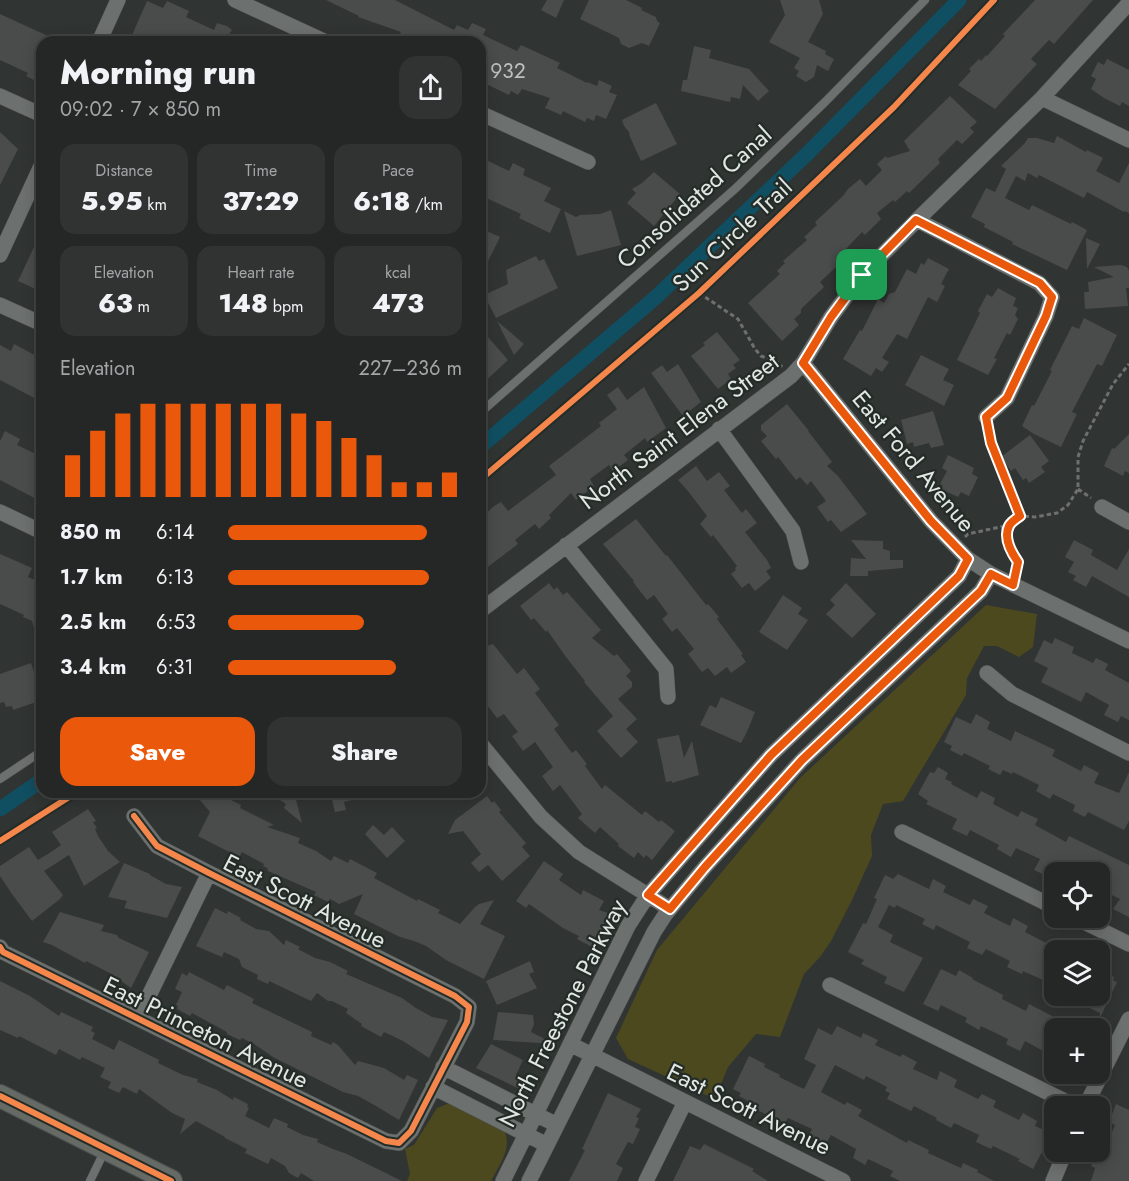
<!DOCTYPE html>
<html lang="en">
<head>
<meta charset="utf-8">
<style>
  body { margin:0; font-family:Jost,sans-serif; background:#303332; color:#f1f3f6; height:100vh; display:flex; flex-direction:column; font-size:22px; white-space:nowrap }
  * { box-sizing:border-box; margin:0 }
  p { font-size:20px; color:#a3a5a7 }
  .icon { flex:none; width:33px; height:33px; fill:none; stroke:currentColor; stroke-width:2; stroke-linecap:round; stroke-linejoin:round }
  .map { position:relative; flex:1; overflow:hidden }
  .side { position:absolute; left:36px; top:36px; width:450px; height:762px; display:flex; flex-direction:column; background:#242726; border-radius:18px; box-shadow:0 3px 15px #0003,0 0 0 2px #414443 }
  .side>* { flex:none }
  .fabs { position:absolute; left:1044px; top:862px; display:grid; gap:12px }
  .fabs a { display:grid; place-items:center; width:66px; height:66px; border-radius:12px; background:#242726; box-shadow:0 3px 15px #0003,0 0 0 2px #414443; font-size:30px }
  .pin { position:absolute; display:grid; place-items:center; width:51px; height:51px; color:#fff; margin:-26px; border-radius:12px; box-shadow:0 3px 9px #0006 }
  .round { display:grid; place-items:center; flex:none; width:63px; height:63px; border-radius:18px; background:#303332 }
  .headline { display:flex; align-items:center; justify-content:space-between; height:102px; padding:0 24px }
  h1 { font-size:33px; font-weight:800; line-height:45px }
  .metrics { display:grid; grid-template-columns:repeat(3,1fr); gap:9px; height:102px; padding:6px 24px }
  .metrics div { display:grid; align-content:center; border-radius:15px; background:#303332; text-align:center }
  .metrics b { font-size:26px; font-weight:800 }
  .metrics small { font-size:16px; font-weight:400 }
  .metrics p { font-size:16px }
  .chart { height:168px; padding:12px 24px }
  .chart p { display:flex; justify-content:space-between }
  .chart svg { width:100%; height:108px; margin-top:6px; stroke:#ea580c; stroke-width:6 }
  .button { display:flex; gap:12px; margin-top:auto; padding:12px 24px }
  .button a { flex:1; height:69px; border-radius:18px; background:#ea580c; color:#fff; font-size:24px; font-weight:800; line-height:69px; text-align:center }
  .button a+a { background:#303332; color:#f1f3f6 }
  ul { padding:0 24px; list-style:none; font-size:20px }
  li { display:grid; grid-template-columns:96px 72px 1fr; align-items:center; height:45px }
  li i { height:15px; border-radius:8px; background:#ea580c }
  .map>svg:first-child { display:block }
  .green { fill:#4d491e }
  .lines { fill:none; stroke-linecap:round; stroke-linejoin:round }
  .canal { stroke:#104f62; stroke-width:15 }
  .building { fill:#494c4b }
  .lane-casing { stroke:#4d504f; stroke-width:9 }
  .street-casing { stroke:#4d504f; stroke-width:16 }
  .secondary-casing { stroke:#4d504f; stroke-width:24 }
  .path { stroke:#6d706e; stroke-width:3; stroke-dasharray:4.5 3; stroke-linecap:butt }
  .lane { stroke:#6c706e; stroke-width:8 }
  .street { stroke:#6c706e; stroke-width:15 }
  .secondary { stroke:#656a65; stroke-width:22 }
  .cycleway-casing { stroke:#242c28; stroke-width:10 }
  .cycleway { stroke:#f5874c; stroke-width:6 }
  .route-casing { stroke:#fff; stroke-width:12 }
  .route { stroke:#ea580c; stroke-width:8 }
  .labels { text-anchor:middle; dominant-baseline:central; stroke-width:4.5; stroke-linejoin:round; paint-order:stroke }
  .number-label { font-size:21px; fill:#bcc0be }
  .street-label { font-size:24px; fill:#e2e7e4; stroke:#242c28 }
</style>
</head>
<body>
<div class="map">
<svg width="1129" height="1181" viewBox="0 0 1129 1181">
  <rect width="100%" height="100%" fill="#303432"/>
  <path class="green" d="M986 605 1037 614 1033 647 1019 657 997 646H984L967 678 966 695 903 801 883 804 871 835 872 856 852 900 831 941 820 957 804 974 780 1037 756 1034 728 1067 715 1099 628 1059 616 1038 657 950 800 778Z
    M450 1103 503 1129C514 1146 499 1165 491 1181H407L410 1174 405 1149 414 1145 437 1108Z"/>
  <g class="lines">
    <path class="canal" d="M480 447 655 298 808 153 959 0
      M0 809 42 780"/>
  </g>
  <path class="building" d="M326 0H395L454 30 457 25 468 30 472 23 486 29 483 35 517 51 521 45 560 63 557 68 587 83V82L597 86 599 80 612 86 609 92 617 95 606 119 596 115 594 121 587 118 585 122 563 111 561 115 545 108 550 98 522 89 518 95 511 91 509 95 480 81V42H404L397 39 401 32 358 17 359 16Z
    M547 0H564L556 18 541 10Z
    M589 0H626L642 8 641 10 656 17 657 21 660 23 649 46 642 43 629 48 621 44 619 38 580 19Z
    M780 0H819L823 14 808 42 826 51 825 54 834 59 828 71 817 65 814 77 806 82 796 76 799 71 794 68 800 58 769 42 785 15Z
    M1035 0H1093L1054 44 1049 40 1031 59 1037 64 995 109 958 85 971 71 969 69 979 59 981 61 986 55 987 56 1005 36 1003 34Z
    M147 1 163 8 167 1 189 11 186 17 214 30 217 23 227 26 232 30 228 36 240 42H140L141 39 132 35Z
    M0 14 48 36 45 42H42V84L26 76 28 73 0 60Z
    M694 46 711 50 709 58 749 69 769 91 758 101 743 85 740 99 731 97 730 102 681 91 683 80H687Z
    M1107 59 1129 70V106L1122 102 1120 106 1104 98 1091 89 1096 79 1091 76 1098 62 1104 65Z
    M950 96 977 122 970 128 974 132 962 144 957 140 938 159 940 163 909 193 907 191 895 202 893 200 877 213 881 219 865 235 862 232 844 251 848 256 820 282 824 287 801 309V313L794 319 799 325 782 341 748 303 780 274 777 271 785 263 783 261 807 240 804 237 817 225 815 222 843 196 848 189 860 179 866 186 882 170 877 164 886 156 887 158 910 151 904 141Z
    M656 103 677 144 641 161 630 137 629 132 624 126 622 120Z
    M0 132 18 149 0 185Z
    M1057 136 1086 152 1087 150 1103 158 1096 171 1119 183 1129 163V213L1125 211 1124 212 1087 192 1084 198 1039 175 1037 178 1028 173 1025 181 1016 176 1005 198 1029 210 1032 205 1071 224 1072 222 1087 230 1067 270 1012 244 1013 242 984 227 985 224 971 217 986 188 995 192 1006 169 1001 166 1025 143 1028 138H1037L1054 143Z
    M480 157 509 171 513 163 525 169 523 175 551 188 544 201 561 209 550 233 519 218 521 214 480 195Z
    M654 172 680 194 654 226 627 203 636 193 632 189 642 183Z
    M611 210 621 245 577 256 564 211 576 217 580 215 600 214Z
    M480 228 500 237 480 277Z
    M42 230V292L18 281Z
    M1086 238 1100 244 1087 269Z
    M536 256 539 261 544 259 558 288 496 318 484 295 508 284 506 270Z
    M928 258 949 269 941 284 945 286 937 302 928 297 907 339 897 334 882 358 889 362 882 372 876 368 871 376 843 359 860 330 862 331 878 299 884 303 889 294 895 292 907 269 916 274 921 263 924 265Z
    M1121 265 1127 267 1129 271V288H1126L1128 306 1085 309 1084 292H1089L1088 282 1114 277 1094 267Z
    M998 288 1016 298 1013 306 1018 308 1015 315 1018 319 1010 335 1007 333 994 358 997 359 988 375 957 360 980 313 978 311 987 294 992 297Z
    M1084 318 1117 335 1102 366 1097 364 1072 412 1077 414 1061 447 1034 434 1022 426 1032 405 1034 406 1052 371 1050 370 1072 326 1079 329Z
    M497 321 524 344 514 355Z
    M480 328 508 360 480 386Z
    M717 332 740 360 733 365 736 368 728 374 731 379 718 389 691 356 705 345 703 343Z
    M14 344 42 359V402L0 380V345L11 351Z
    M921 355 949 369 943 380 954 385 944 406 905 385Z
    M678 364 701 402 683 416 651 373 662 365 667 372Z
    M618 387 627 400 644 387 666 428 647 442 645 438 624 455 628 460 613 471 609 465 590 479 594 486 576 500 571 493 549 515 551 518 539 529 535 524 515 540 518 544 480 573V519L494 506 501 502 508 511 556 475 549 466 601 426 599 423 617 409 607 395Z
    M787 404 809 431H808L832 462 827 466 838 476 867 514 841 532 831 520 828 522 817 507 826 501 811 481 807 485 800 477 796 480 778 457 776 459 761 441 767 436 761 430V425Z
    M933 411 944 445 931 448 929 443 914 447 913 442 907 444 901 420Z
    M5 431 20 439 17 445 36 454 35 456 42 459V502L0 480V441Z
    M1129 434V473L1125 471 1123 476 1104 466 1112 448 1114 449Z
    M1030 435 1049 461 1041 467 1045 472 1029 483 1026 478 1023 480 1015 468 1011 471 1001 457Z
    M948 455 974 468 972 474 978 477 969 496 961 492 958 497 941 489 943 486 940 484 947 471 942 468Z
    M696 466 707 481 719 472 730 486 724 490 742 513 746 509 757 523 745 532 767 560 771 568 766 571 771 578 755 591 749 583 742 588 731 574 736 570 735 568 737 566 713 535 711 537 700 524 707 516 688 491 678 480Z
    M636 519 666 556 667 555 706 605 708 604 719 617 717 619 743 654 741 655 746 662 731 673 727 667 715 676 708 668 702 672 688 654 694 649 677 628 672 632 662 619 668 614 654 595 647 600 633 582 634 581 603 544Z
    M851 540 883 541V549L890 551V560H903V568L868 571V576H850L851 558 866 559Z
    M1074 540 1093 550 1091 555 1117 570 1129 549V597L1092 576 1086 587 1073 580 1076 576 1068 572 1074 562 1065 557Z
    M0 554 32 568 28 577 42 583V645H39L32 621 23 617 24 615 0 604Z
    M549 583 554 590 557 587 563 595 567 592 601 630 592 638 614 656 617 654 631 671 626 676 632 682V687L618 699 637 719 626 729 638 742 621 758 597 731 613 716 584 682 585 681 566 657 547 630 546 632 534 618 531 620 520 606Z
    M846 583 876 614 852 638 826 614 835 605 830 600Z
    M783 595 802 608 798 614 808 620 787 650 759 632Z
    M1055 638 1074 647 1072 653 1093 663 1096 658 1108 664 1105 670 1129 683V720L1121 716 1118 722 1104 715 1109 705 1086 692 1081 702 1041 682 1048 668 1034 661 1044 640 1052 644Z
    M493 644 517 674 524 668 540 689 535 693 559 725 554 729 572 753 576 750 587 764 585 766 602 789 605 785 642 815 645 811 659 822 661 820 675 831 652 860 646 855 644 858 638 852 634 858 618 846 619 844 600 827 595 833 578 818 582 814 560 785 553 791 542 776 553 767 535 742 523 751 512 736 518 732 504 714 497 718 480 696V648Z
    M31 663 42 696V700L13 710 12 706 6 707 4 702 0 703V674Z
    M721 697 755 712 747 732 741 743 700 725 710 705 716 708Z
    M976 714 990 722 987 729 1011 741 1015 731 1055 750 1052 756 1081 771 1084 765 1099 773 1094 783 1119 793 1129 772V821L1124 830 1088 812 1085 817 1073 811 1075 805 1053 794 1050 799 1036 791 1039 785 1013 772 1012 774 1003 770 1000 775 988 769 990 766 964 753 962 756 950 750 952 746 944 742 956 717 971 724Z
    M679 735 684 758 692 741 699 775 672 783V781L666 782 657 739Z
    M938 767 948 773 945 779 952 782 951 784 977 798 981 791 995 798 993 804 1018 817 1021 811 1038 819 1035 825 1066 842 1069 836 1129 865V917L1113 909 1120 899 1100 889V873H1051L1049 877 1034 870 1040 859 1016 848 1011 857 997 849 999 845 970 830 967 836 952 829 957 819 926 804 928 801 918 794 930 772 934 773Z
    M193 792H215L241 805 240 808 274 825 267 827 300 838 298 843 316 851 331 861 334 856 348 863 350 859 377 873 374 878 417 901 418 899 440 910 438 913 460 924 475 907 479 904 494 900 480 924 505 936 484 979 446 960 426 946 414 941 400 937 354 914 363 894 339 904 330 899 328 902 314 895 316 892 268 871 267 868 263 866 264 864 242 852 239 857 198 836 210 812Z
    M268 792H294L302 823 284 808 286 804Z
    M330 792H368V796L344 802 346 810 335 812Z
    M487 796 492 803 494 801 501 810 499 812 526 843 522 847 530 856 502 881 488 865 479 872 471 863 481 854 463 831 448 834 455 820Z
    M88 809 96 821 93 822 97 828 95 829 98 836 108 851 120 862 84 886 69 855 44 871 63 895 60 899 32 921 12 894 0 876V866L29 847 38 860 51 852 61 845 52 832Z
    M373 825 384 835 392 827 405 841 387 858 365 834Z
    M544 861 563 874 559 880 581 895 583 890 604 901 599 910 611 914 592 947 577 939 579 936 563 928 529 904 526 908 516 901Z
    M124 863 150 874V875L166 884 182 887 167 918 124 908 127 901 108 897Z
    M898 874 929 889 933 879 946 886 943 892 970 905 973 899 988 906 984 913 1010 926 1013 918 1028 926 1025 932 1054 947V985L1023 971 1022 974 1007 967 1010 961 986 949 982 955 967 948 970 942 936 925 934 930 922 924 925 919 896 905 895 908 889 905 878 927 893 935 890 942 923 958 904 992 884 983 887 977 861 964 864 960 848 952 863 923 866 924 877 899 874 898 885 875 893 879Z
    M215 908 227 914 228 911 241 918 240 920 256 929 269 931 284 945 286 940 300 947 298 949 315 958 330 962 348 971 346 974 402 998 416 1008 432 1017 448 1020 429 1058 403 1041 384 1032 381 1037 361 1026 362 1024 346 1013 348 1009 332 1001H328L317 993 311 1001 269 981 268 984 257 979 258 975 242 967 239 959 224 952 222 957 196 946Z
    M60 912 104 925 101 931 117 935 119 938 149 952 131 988 110 973 86 961 85 963 52 945 43 942Z
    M530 961 534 972 529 974 537 988 497 1005 486 981Z
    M941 969 956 976 959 970 973 978 972 979 1003 995 1002 999 1026 1011 1029 1004 1054 1017V1057L1025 1041 1020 1051 1006 1044 1008 1039 981 1026 979 1030 965 1022 967 1018 941 1005 938 1011 923 1004Z
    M1100 971 1114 977 1113 980 1117 982 1100 1018V1013L1086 1006 1091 996H1100Z
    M189 972 224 990 227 985 254 999 252 1003 312 1032 311 1036 331 1045 333 1042 338 1045 355 1065 358 1061 384 1068 404 1080 407 1075 418 1080 399 1120 376 1106 358 1096 343 1092 273 1057 254 1044 242 1038 240 1040 227 1034V1032L192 1013 190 1016 177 1009 178 1006 176 1005 182 992 175 989 182 973 187 976Z
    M0 981 30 996 59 1016 61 1012 93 1027 91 1031 95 1033 92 1039 114 1050 119 1040 159 1060 158 1063 183 1075 198 1079 197 1082 217 1090 233 1100 234 1097 248 1104 247 1107 249 1108 245 1116 269 1128 274 1118 288 1124 287 1127 303 1135 318 1139 317 1142 333 1149 347 1154 402 1181H314L301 1173 298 1178 289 1173 285 1166 271 1158 268 1164 245 1153 247 1149 225 1138V1137L196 1121 180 1134 185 1119 172 1113 139 1089 137 1094 123 1087 119 1093 108 1088 111 1082 100 1077 105 1068 82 1057 80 1060 59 1049 56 1055 19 1036 18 1038 0 1030Z
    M498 1012 533 1015 534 1024 531 1032 555 1044 493 1040Z
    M837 1026 861 1038 863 1033 878 1040 875 1045 901 1057 902 1054 917 1062 913 1069 937 1080 940 1071 957 1080 954 1087 978 1099 982 1094 996 1101 993 1107 1019 1120 1023 1113 1037 1121 1035 1126 1044 1130 1050 1137 1033 1169 1018 1161 1020 1159 993 1146 991 1149 976 1142 979 1135 954 1123 951 1128 936 1120 937 1118 914 1106 911 1111 887 1099 890 1093 885 1091 887 1087 866 1076 864 1080 835 1065 821 1092 845 1105 847 1102 862 1110 858 1116 907 1143 908 1140 929 1150 928 1153 961 1168 963 1163 978 1170 977 1172 994 1181H900L890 1176 893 1171 868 1159 865 1165 853 1158 856 1149 831 1135 826 1144 809 1135 812 1129 788 1118 785 1123 746 1105 748 1101 739 1096 741 1093 733 1089 749 1056 765 1064 764 1067 780 1075 779 1077 804 1089 816 1065 804 1059 818 1028 832 1035Z
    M491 1044 523 1060 516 1075 528 1093 476 1068Z
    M608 1093 641 1109 636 1117 639 1118 635 1127 640 1129 633 1144 628 1142 616 1164 623 1168 617 1181H569L585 1150 582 1149Z
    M1116 1104 1129 1110V1181H1091L1095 1168 1091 1166 1097 1152 1100 1151 1103 1153 1115 1125 1109 1122Z
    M704 1144 754 1169 752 1171 768 1181H673L690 1146 700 1150Z"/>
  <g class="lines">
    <g class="lane-casing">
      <path id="lane" d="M480 413 736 188 826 101 925 0
        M0 779 42 751
        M90 1181 105 1150"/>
    </g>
    <g class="street-casing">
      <path id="street" d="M235 0 326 42
        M99 42 118 0
        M0 96 42 115
        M1042 98 1129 140
        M480 113 588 162
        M917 220 1039 283 1052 297 1046 316 1007 398 986 417
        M0 255 42 164
        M0 305 42 324
        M803 363 931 521 968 559 991 574 1129 641
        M719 429 793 531 801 562
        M1102 507 1129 522
        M0 512 42 532
        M566 545 666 669 668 697
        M480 611 791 376 803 363 831 317 862 275 917 220 1042 98 1129 3
        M987 673 1012 694 1129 753
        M480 743 541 817 579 852 670 909
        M902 832 1054 907
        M1076 918 1129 944
        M0 947 3 952 386 1141 399 1143 411 1131 467 1022 469 1007 455 996 209 873 157 846 134 816
        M830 985 1077 1107
        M138 1018 209 873
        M570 1044 843 1181
        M443 1067 557 1125
        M433 1087 547 1145
        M1085 1107 1129 1019
        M503 1181 628 926 648 895 771 755 959 576 968 559
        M529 1181 654 932 665 915 705 867 802 760 981 591 991 574
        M646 1181 685 1102
        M1053 1181 1065 1152"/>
    </g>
    <g class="secondary-casing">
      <path id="secondary" d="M0 1096 171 1181"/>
    </g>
    <path class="path" d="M699 293 738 319 755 349 761 356 779 363 782 367
      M989 430 991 443 1020 516
      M480 480 699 293 894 107 994 0
      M1078 489 1091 498
      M965 537 968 534 1009 525
      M1016 571 1018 562C1011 552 1003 538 1009 526 1011 522 1017 518 1020 516L1035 517 1057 513 1068 505 1078 489V457L1083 441 1113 384 1129 364
      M0 841 77 792"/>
    <use href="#lane" class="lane"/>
    <use href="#street" class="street"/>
    <use href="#secondary" class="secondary"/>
    <g class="cycleway-casing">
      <path id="cycleway" d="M480 480 699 293 894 107 994 0
        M0 841 77 792
        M0 947 3 952 386 1141 399 1143 411 1131 467 1022 469 1007 455 996 209 873 157 846 134 816
        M0 1096 171 1181"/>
    </g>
    <use href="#cycleway" class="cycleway"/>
  </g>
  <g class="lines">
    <g class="route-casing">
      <path id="route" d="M916 220 1040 283 1052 297 1046 316 1007 398 986 417 991 443 1020 516C1017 518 1011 522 1009 526 1003 538 1011 552 1018 562L1013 585 991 574 981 591 802 760 705 867 670 909 648 895 771 755 959 576 968 559 931 521 803 363 831 317 862 275Z"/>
    </g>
    <use href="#route" class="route"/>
  </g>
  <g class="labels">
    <g class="number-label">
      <text x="508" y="71">932</text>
    </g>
    <g class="street-label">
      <text transform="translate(694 197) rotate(-42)">Consolidated Canal</text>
      <text transform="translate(732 235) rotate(-43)">Sun Circle Trail</text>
      <text transform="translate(679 431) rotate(-37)">North Saint Elena Street</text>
      <text transform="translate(914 461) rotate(50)">East Ford Avenue</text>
      <text transform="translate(305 901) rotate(27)">East Scott Avenue</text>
      <text transform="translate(562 1013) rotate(-63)">North Freestone Parkway</text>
      <text transform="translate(206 1032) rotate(26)">East Princeton Avenue</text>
      <text transform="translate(749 1109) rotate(26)">East Scott Avenue</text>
    </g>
  </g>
</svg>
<div class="fabs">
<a><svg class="icon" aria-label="locate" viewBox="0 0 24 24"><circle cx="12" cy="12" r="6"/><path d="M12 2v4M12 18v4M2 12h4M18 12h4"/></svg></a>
<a><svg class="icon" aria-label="layers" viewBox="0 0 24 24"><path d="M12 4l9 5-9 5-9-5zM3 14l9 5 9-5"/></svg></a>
<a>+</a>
<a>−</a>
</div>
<div class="pin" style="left:862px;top:275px;background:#1e9e55"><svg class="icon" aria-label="arrive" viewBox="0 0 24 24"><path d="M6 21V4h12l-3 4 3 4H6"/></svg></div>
<section class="side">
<div class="headline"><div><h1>Morning run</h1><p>09:02 · 7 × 850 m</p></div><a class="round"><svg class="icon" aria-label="share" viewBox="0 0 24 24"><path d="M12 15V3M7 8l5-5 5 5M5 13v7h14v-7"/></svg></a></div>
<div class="metrics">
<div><p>Distance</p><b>5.95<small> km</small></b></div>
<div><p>Time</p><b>37:29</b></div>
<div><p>Pace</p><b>6:18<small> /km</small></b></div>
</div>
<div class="metrics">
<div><p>Elevation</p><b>63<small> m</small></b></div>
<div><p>Heart rate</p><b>148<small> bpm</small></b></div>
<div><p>kcal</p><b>473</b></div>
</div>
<div class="chart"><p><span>Elevation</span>227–236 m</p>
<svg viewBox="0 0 160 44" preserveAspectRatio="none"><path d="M5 44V27M15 44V17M25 44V10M35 44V6M45 44V6M55 44V6M65 44V6M75 44V6M85 44V6M95 44V10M105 44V13M115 44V20M125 44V27M135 44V38M145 44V38M155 44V34"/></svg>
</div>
<ul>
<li><b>850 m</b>6:14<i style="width:85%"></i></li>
<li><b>1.7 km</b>6:13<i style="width:86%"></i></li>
<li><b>2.5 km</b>6:53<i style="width:58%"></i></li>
<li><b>3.4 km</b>6:31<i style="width:72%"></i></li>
</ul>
<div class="button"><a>Save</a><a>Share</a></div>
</section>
</div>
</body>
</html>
